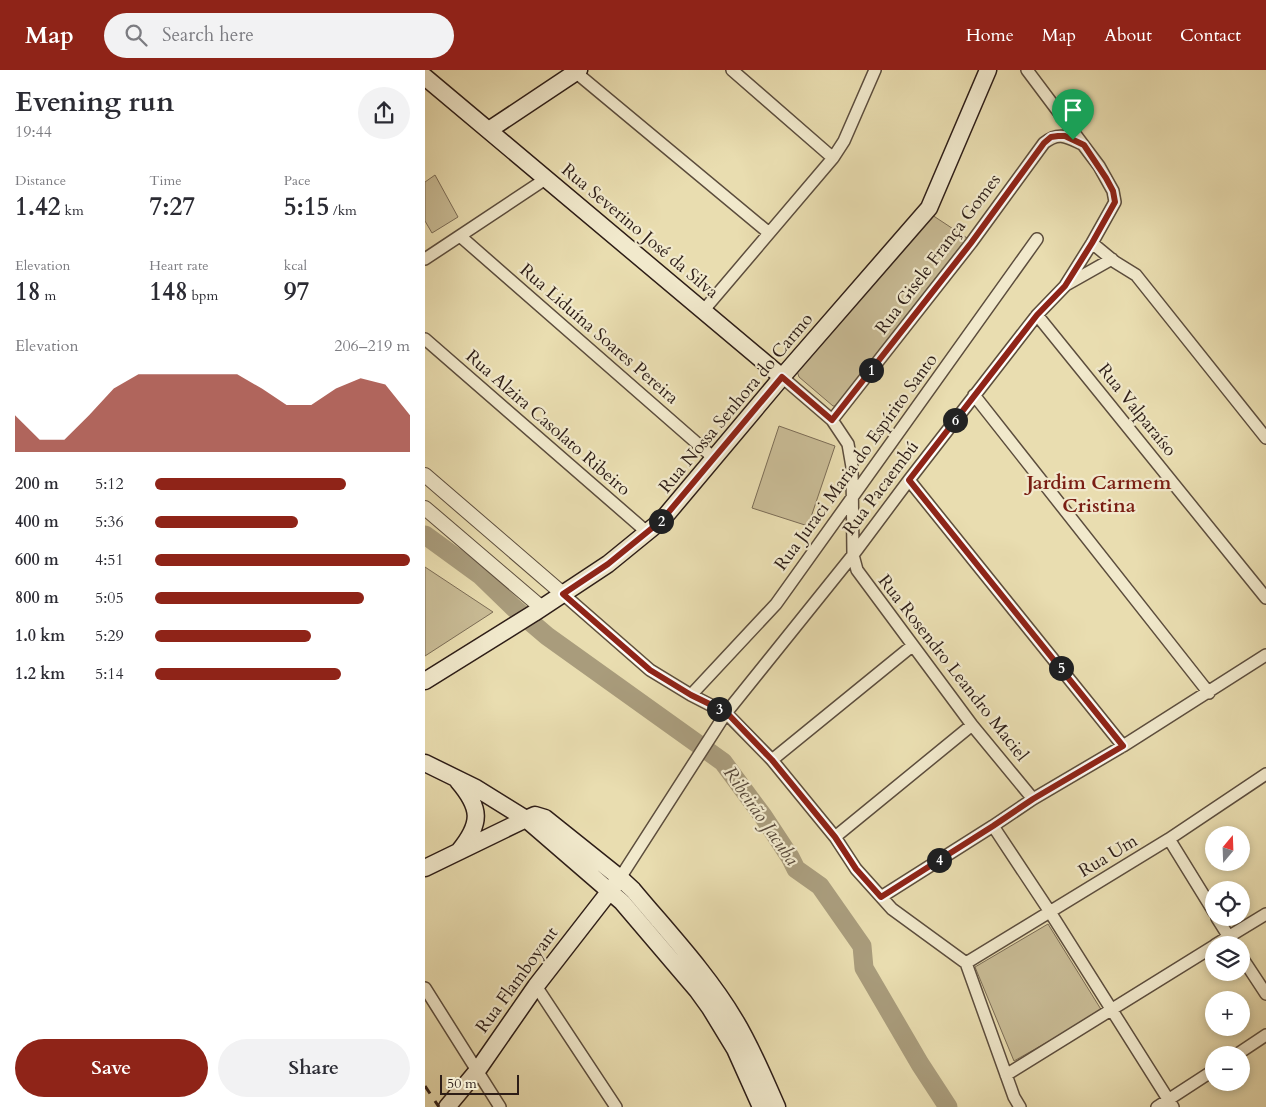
<!DOCTYPE html>
<html lang="en">
<head>
<meta charset="utf-8">
<style>
  body { margin:0; font-family:Cardo,serif; background:#f2f2f3; color:#2b2b33; height:100vh; display:flex; flex-direction:column; font-size:19px; white-space:nowrap }
  * { box-sizing:border-box; margin:0 }
  p { font-size:16px; color:#7c7c81 }
  .icon { flex:none; width:28px; height:28px; fill:none; stroke:currentColor; stroke-width:2; stroke-linecap:round; stroke-linejoin:round }
  .map { position:relative; flex:1; overflow:hidden }
  .side { display:flex; flex-direction:column; background:#fff; width:425px }
  .side>* { flex:none }
  .needle { width:32px; rotate:19deg }
  .fabs { position:absolute; left:780px; top:756px; display:grid; gap:10px }
  .fabs a { display:grid; place-items:center; width:45px; height:45px; border-radius:50%; background:#fff; box-shadow:0 2px 8px #0003; font-size:25px }
  .scale { position:absolute; left:15px; bottom:12px; width:79px; box-sizing:border-box; padding-left:5px; border:2px solid #2d1d17; border-top:0; font-size:14px; line-height:18px; white-space:nowrap; color:#2d1d17; -webkit-text-stroke:4px #f1e9cc; paint-order:stroke }
  .pin { position:absolute; display:grid; place-items:center; width:42px; height:42px; color:#fff; margin:-51px -21px; border-radius:50% 50% 50% 0; rotate:-45deg; box-shadow:0 0 5px #0007 }
  .pin .icon { rotate:45deg }
  .km { position:absolute; width:25px; height:25px; margin:-12px; border-radius:50%; background:#222; color:#fff; font-size:14px; line-height:25px; text-align:center }
  .round { display:grid; place-items:center; flex:none; width:52px; height:52px; border-radius:26px; background:#f2f2f3 }
  .overview { display:flex; align-items:center; justify-content:space-between; height:85px; padding:0 15px }
  h1 { font-size:28px; font-weight:700; line-height:38px }
  .figures { display:grid; grid-template-columns:repeat(3,1fr); gap:8px; height:85px; padding:5px 15px }
  .figures div { display:grid; align-content:center }
  .figures b { font-size:25px; font-weight:700 }
  .figures small { font-size:14px; font-weight:400 }
  .figures p { font-size:14px }
  .chart { height:140px; padding:10px 15px }
  .chart p { display:flex; justify-content:space-between }
  .chart svg { width:100%; height:90px; margin-top:5px; fill:#8f2418; opacity:.7 }
  .cta { display:flex; gap:10px; margin-top:auto; padding:10px 15px }
  .cta a { flex:1; height:58px; border-radius:30px; background:#8f2418; color:#fff; font-size:20px; font-weight:700; line-height:58px; text-align:center }
  .cta a+a { background:#f2f2f3; color:#2b2b33 }
  ul { padding:0 15px; list-style:none; font-size:16px }
  li { display:grid; grid-template-columns:80px 60px 1fr; align-items:center; height:38px }
  li i { height:12px; border-radius:6px; background:#8f2418 }
  header { display:flex; align-items:center; gap:30px; box-sizing:border-box; height:70px; padding:0 25px; background:#8f2418; color:#fff }
  header strong { font-size:24px }
  nav { display:flex; gap:28px; margin-inline-start:auto; font-size:18px }
  .search { width:350px; height:45px; background:#f2f2f3; display:flex; align-items:center; gap:12px; box-sizing:border-box; padding:0 18px; border-radius:28px; color:#7c7c81; font-size:19px }
  main { display:flex; flex:1; min-height:0 }
  .map>svg:first-child { display:block }
  .green { fill:#c9bc96; stroke:#7b6c56 }
  .lines { fill:none; stroke-linecap:round; stroke-linejoin:round }
  .river { stroke:#a99c7c; stroke-width:19 }
  .minor-casing { stroke:#5c4d3d; stroke-width:14 }
  .tertiary-casing { stroke:#5c4d3d; stroke-width:16 }
  .secondary-casing { stroke:#2d1d17; stroke-width:19 }
  .minor { stroke:#f1e9cc; stroke-width:11 }
  .tertiary { stroke:#f1e9cc; stroke-width:14 }
  .secondary { stroke:#f1e9cc; stroke-width:16 }
  .rail { stroke:#2d1d17; stroke-width:3; stroke-dasharray:9 9; stroke-linecap:butt }
  .route-casing { stroke:#fff; stroke-width:10 }
  .route { stroke:#8f2418; stroke-width:6 }
  .labels { text-anchor:middle; dominant-baseline:central; stroke-width:4.5; stroke-linejoin:round; paint-order:stroke }
  .street-label { font-size:18px; fill:#2d1d17; stroke:#f1e9cc }
  .water-label { font-size:19px; font-style:italic; fill:#58493a; stroke:#f1e9cc }
  .quarter-label { font-size:20px; font-weight:bold; fill:#7a1f14; stroke:#f1e9cc }
</style>
</head>
<body>
<header>
<strong>Map</strong>
<div class="search"><svg class="icon" aria-label="search" viewBox="0 0 24 24"><circle cx="10" cy="10" r="6"/><path d="M15 15l6 6"/></svg>Search here</div>
<nav><a>Home</a><a>Map</a><a>About</a><a>Contact</a></nav>
</header>
<main>
<section class="side">
<div class="overview"><div><h1>Evening run</h1><p>19:44</p></div><a class="round"><svg class="icon" aria-label="share" viewBox="0 0 24 24"><path d="M12 15V3M7 8l5-5 5 5M5 13v7h14v-7"/></svg></a></div>
<div class="figures">
<div><p>Distance</p><b>1.42<small> km</small></b></div>
<div><p>Time</p><b>7:27</b></div>
<div><p>Pace</p><b>5:15<small> /km</small></b></div>
</div>
<div class="figures">
<div><p>Elevation</p><b>18<small> m</small></b></div>
<div><p>Heart rate</p><b>148<small> bpm</small></b></div>
<div><p>kcal</p><b>97</b></div>
</div>
<div class="chart"><p><span>Elevation</span>206–219 m</p>
<svg viewBox="0 0 160 44" preserveAspectRatio="none"><path d="M0 44V26L10 38L20 38L30 26L40 13L50 6L60 6L70 6L80 6L90 6L100 13L110 21L120 21L130 13L140 8L150 11L160 26V44z"/></svg>
</div>
<ul>
<li><b>200 m</b>5:12<i style="width:75%"></i></li>
<li><b>400 m</b>5:36<i style="width:56%"></i></li>
<li><b>600 m</b>4:51<i style="width:100%"></i></li>
<li><b>800 m</b>5:05<i style="width:82%"></i></li>
<li><b>1.0 km</b>5:29<i style="width:61%"></i></li>
<li><b>1.2 km</b>5:14<i style="width:73%"></i></li>
</ul>
<div class="cta"><a>Save</a><a>Share</a></div>
</section>
<div class="map">
<svg width="841" height="1037" viewBox="0 0 841 1037">
  <rect width="100%" height="100%" fill="#e9ddb0"/>
  <filter id="stains"><feTurbulence type="fractalNoise" baseFrequency=".004" numOctaves="4"/><feColorMatrix values="0 0 0 0 .2 0 0 0 0 .09 0 0 0 0 .02 0 0 0 .5 -.17"/></filter>
  <radialGradient id="worn" r=".72"><stop offset=".6" stop-color="#630" stop-opacity="0"/><stop offset="1" stop-color="#630" stop-opacity=".3"/></radialGradient>
  <path class="green" d="M10 105 33 147 7 163 0 151V112Z
    M504 143 542 168 411 336H408L374 307 372 301Z
    M354 356 410 376 383 456 327 438Z
    M0 497 68 542 0 586Z
    M623 854 677 941 589 991 550 897Z"/>
  <g class="lines">
    <path class="river" d="M0 465 55 505 88 537 122 566 298 692 338 746 365 787 371 799 395 816 437 876 439 898 495 994 523 1037"/>
    <g class="minor-casing">
      <path id="minor" d="M148 0 344 163
        M307 0 408 88
        M35 166 290 389
        M667 173 690 192 711 205 841 368
        M0 189 122 108
        M641 215 687 189
        M278 241 408 88 419 71 450 0
        M612 245 841 528
        M0 269 223 463
        M357 307 407 350 423 374 427 397 428 485 432 500 547 655 608 729
        M549 325 784 623
        M407 350 546 173 619 73C634 61 642 67 657 74
        M484 410 698 676
        M138 524 225 600 266 625 301 643 347 690 410 767 431 799 467 839 541 893 589 1027 595 1037
        M266 625 351 534 612 169
        M347 690 487 576
        M568 756 625 842 748 1037
        M410 767 547 655
        M744 769 789 842
        M195 808 301 643 428 485 484 410 612 245 640 216 667 173 690 132 688 121 674 96 602 0
        M456 827 568 756 608 729 698 676 841 585
        M792 848 809 875
        M790 875 841 844
        M816 886 841 924
        M541 893 744 769 841 704
        M111 916 191 1037
        M0 918 75 1037
        M811 985 841 965
        M581 1005 789 876
        M732 1037 789 1000"/>
    </g>
    <g class="tertiary-casing">
      <path id="tertiary" d="M0 405 138 524
        M0 438 117 538"/>
    </g>
    <g class="secondary-casing">
      <path id="secondary" d="M0 7 357 307
        M64 60 154 0
        M0 611 109 543 183 494 237 450 357 307 504 138 563 0
        M0 693 51 718 101 749 197 832 272 920 285 938 310 979 336 1037
        M33 711C56 738 57 753 34 781
        M0 798 101 749 110 745 120 748 195 808 208 820C243 862 282 903 310 950 327 978 339 1008 352 1037
        M22 1037 52 1001 111 916 191 813"/>
    </g>
    <use href="#minor" class="minor"/>
    <use href="#tertiary" class="tertiary"/>
    <use href="#secondary" class="secondary"/>
    <path class="rail" d="M0 1016 14 1037"/>
  </g>
  <g class="lines">
    <g class="route-casing">
      <path id="route" d="M633 66H640L659 75 681 108 688 121 690 132 667 173 640 216 612 245 484 410 698 676 608 729 568 756 456 827 431 799 410 767 347 690 301 642 266 625 225 600 138 524 183 494 237 450 357 307 407 350 546 173 619 73 626 67Z"/>
    </g>
    <use href="#route" class="route"/>
  </g>
  <g class="labels">
    <g class="street-label">
      <text transform="translate(215 161) rotate(40)">Rua Severino José da Silva</text>
      <text transform="translate(513 184) rotate(-53)">Rua Gisele França Gomes</text>
      <text transform="translate(174 264) rotate(41)">Rua Liduína Soares Pereira</text>
      <text transform="translate(311 333) rotate(-50)">Rua Nossa Senhora do Carmo</text>
      <text transform="translate(712 340) rotate(51)">Rua Valparaíso</text>
      <text transform="translate(123 353) rotate(41)">Rua Alzira Casolato Ribeiro</text>
      <text transform="translate(431 392) rotate(-54)">Rua Juraci Maria do Espírito Santo</text>
      <text transform="translate(456 418) rotate(-53)">Rua Pacaembú</text>
      <text transform="translate(528 598) rotate(52)">Rua Rosendro Leandro Maciel</text>
      <text transform="translate(683 786) rotate(-31)">Rua Um</text>
      <text transform="translate(92 910) rotate(-54)">Rua Flamboyant</text>
    </g>
    <g class="water-label">
      <text transform="translate(336 746) rotate(55)">Ribeirão Jacuba</text>
    </g>
    <g class="quarter-label">
      <text x="674" y="412">Jardim Carmem<tspan x="674" dy="23">Cristina</tspan></text>
    </g>
  </g>
  <rect width="100%" height="100%" filter="url(#stains)"/>
  <rect width="100%" height="100%" fill="url(#worn)"/>
</svg>
<div class="fabs">
<a><svg class="needle" viewBox="-14 -14 28 28"><path d="M0-13l5 13h-10z" fill="#e53935"/><path d="M0 13l5-13h-10z" fill="#7c7c81"/></svg></a>
<a><svg class="icon" aria-label="locate" viewBox="0 0 24 24"><circle cx="12" cy="12" r="6"/><path d="M12 2v4M12 18v4M2 12h4M18 12h4"/></svg></a>
<a><svg class="icon" aria-label="layers" viewBox="0 0 24 24"><path d="M12 4l9 5-9 5-9-5zM3 14l9 5 9-5"/></svg></a>
<a>+</a>
<a>−</a>
</div>
<div class="scale">50 m</div>
<div class="pin" style="left:648px;top:70px;background:#1e9e55"><svg class="icon" aria-label="arrive" viewBox="0 0 24 24"><path d="M6 21V4h12l-3 4 3 4H6"/></svg></div>
<b class="km" style="left:446px;top:300px">1</b>
<b class="km" style="left:236px;top:451px">2</b>
<b class="km" style="left:294px;top:639px">3</b>
<b class="km" style="left:514px;top:790px">4</b>
<b class="km" style="left:636px;top:598px">5</b>
<b class="km" style="left:530px;top:350px">6</b>
</div>
</main>
</body>
</html>
